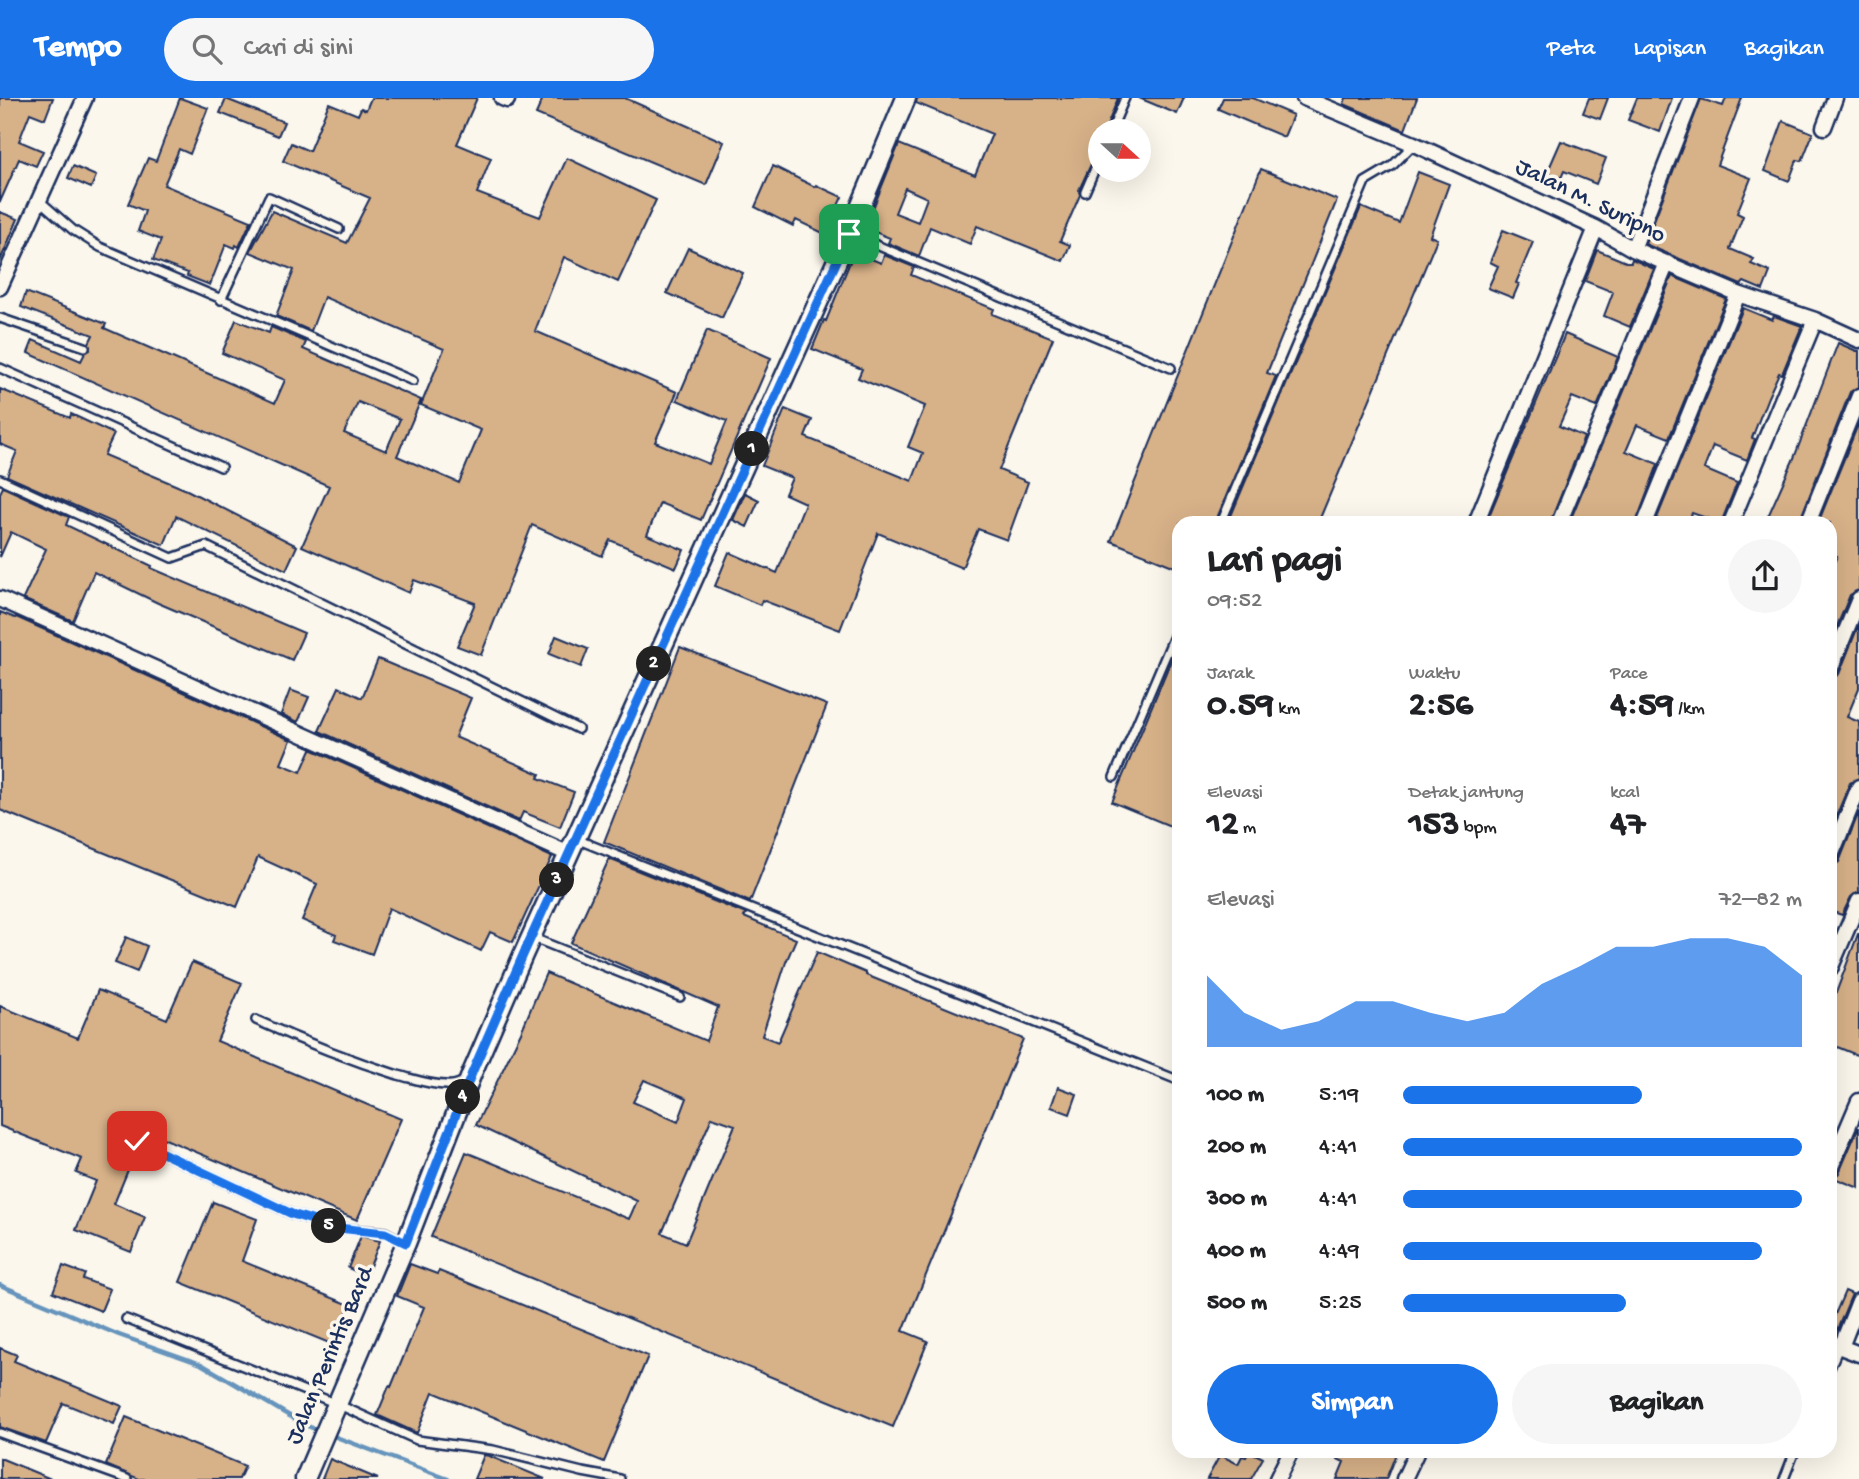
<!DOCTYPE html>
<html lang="id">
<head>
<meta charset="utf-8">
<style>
  body { margin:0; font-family:"Gochi Hand",sans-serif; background:#f6f6f6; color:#202124; height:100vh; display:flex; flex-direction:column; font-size:26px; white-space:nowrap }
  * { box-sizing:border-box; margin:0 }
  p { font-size:23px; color:#757577 }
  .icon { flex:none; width:38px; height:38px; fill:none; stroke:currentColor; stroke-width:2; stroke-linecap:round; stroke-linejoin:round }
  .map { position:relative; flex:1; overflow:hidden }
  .drawer { position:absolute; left:1172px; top:418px; width:665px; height:942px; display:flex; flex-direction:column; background:#fff; border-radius:21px; box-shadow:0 7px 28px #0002 }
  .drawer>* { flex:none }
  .needle { width:46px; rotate:111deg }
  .tools { position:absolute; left:1088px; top:21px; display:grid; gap:14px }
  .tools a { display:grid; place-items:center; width:63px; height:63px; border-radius:50%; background:#fff; box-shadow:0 7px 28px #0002; font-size:35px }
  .pin { position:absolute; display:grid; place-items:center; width:60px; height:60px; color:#fff; margin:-30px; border-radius:14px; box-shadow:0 4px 10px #0006 }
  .km { position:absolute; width:35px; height:35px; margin:-18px; border-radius:50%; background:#222; color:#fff; font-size:19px; line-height:35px; text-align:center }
  .round { display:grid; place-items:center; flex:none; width:74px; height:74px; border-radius:37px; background:#f6f6f6 }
  .summary { display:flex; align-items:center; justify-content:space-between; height:119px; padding:0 35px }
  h1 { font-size:38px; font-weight:700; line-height:52px }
  .figures { display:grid; grid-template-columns:repeat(3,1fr); gap:10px; height:119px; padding:7px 35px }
  .figures div { display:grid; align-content:center }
  .figures b { font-size:35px; font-weight:700 }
  .figures small { font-size:19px; font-weight:400 }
  .figures p { font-size:19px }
  .chart { height:196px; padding:14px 35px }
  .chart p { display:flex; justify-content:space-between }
  .chart svg { width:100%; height:126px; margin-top:7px; fill:#1a73e8; opacity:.7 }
  .action { display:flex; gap:14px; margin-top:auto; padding:14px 35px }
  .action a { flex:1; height:80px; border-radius:42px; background:#1a73e8; color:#fff; font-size:28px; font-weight:700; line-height:80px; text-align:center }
  .action a+a { background:#f6f6f6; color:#202124 }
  ul { padding:0 35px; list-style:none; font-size:23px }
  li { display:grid; grid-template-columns:112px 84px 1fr; align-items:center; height:52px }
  li i { height:18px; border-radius:9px; background:#1a73e8 }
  header { display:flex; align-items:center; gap:42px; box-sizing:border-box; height:98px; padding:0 35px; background:#1a73e8; color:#fff }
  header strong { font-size:33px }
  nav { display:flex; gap:38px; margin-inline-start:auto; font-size:24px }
  .search { width:490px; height:63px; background:#f6f6f6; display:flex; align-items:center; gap:18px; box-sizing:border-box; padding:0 24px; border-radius:38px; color:#757577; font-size:26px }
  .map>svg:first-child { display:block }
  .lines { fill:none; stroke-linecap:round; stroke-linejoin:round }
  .stream { stroke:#6694bc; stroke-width:4.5 }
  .building { fill:#d7b188; stroke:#1b2f5e; stroke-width:2; fill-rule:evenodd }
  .service-casing { stroke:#1b2f5e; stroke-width:12 }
  .minor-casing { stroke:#1b2f5e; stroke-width:19 }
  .tertiary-casing { stroke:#1b2f5e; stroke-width:23 }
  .service { stroke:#fbf7ec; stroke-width:7 }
  .minor { stroke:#fbf7ec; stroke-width:14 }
  .tertiary { stroke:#fbf7ec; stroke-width:18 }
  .route-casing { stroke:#fff; stroke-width:14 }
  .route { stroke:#1a73e8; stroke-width:9 }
  .labels { text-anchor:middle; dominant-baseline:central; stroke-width:7; stroke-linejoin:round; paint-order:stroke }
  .street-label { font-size:24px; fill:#1b2f5e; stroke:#fbf7ec }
</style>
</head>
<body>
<header>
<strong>Tempo</strong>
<div class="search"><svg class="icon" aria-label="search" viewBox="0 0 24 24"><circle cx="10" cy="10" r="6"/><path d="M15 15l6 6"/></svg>Cari di sini</div>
<nav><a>Peta</a><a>Lapisan</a><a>Bagikan</a></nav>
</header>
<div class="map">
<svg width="1859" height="1381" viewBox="0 0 1859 1381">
  <rect width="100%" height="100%" fill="#fbf7ec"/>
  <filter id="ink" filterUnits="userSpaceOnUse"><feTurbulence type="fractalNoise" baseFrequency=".0143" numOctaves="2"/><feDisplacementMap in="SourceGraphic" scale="14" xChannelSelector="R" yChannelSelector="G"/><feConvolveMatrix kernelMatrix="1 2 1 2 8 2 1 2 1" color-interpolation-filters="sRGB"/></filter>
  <g filter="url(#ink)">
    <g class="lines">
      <path class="stream" d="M0 1187 119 1237 201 1266 305 1327 320 1333
        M328 1336 448 1381"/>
    </g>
    <path class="building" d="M0 0H53L45 21 30 15 19 43 43 53 36 68 19 61 0 104Z
      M180 0 208 10 190 56 179 51 164 87 251 123 239 149 236 147 235 150 226 146 210 187 187 178 188 175 153 162 161 142 138 133 145 113 128 106 148 60 156 63Z
      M371 0H477L457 46 491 60 477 95 540 119 567 60 656 102 618 184 564 159 535 233 677 294 655 344 709 366 727 323 677 302 707 232 771 260 701 422 660 405 647 437 684 452 676 470 610 442 602 458 532 427 481 557 457 548 475 505 414 482 409 495 302 448 329 388 28 255 33 242 81 263 85 255 90 252 89 245 93 237 21 209 26 194 106 226 104 230 275 305 285 282 222 255 236 222 269 235 271 229 306 244 303 251 421 302 397 358 459 385 481 332 421 307 444 251 324 199 311 233 276 218 294 172 250 154 272 113 347 145 370 100 283 63 291 45 309 53 329 5 358 17 361 10 366 12ZM358 304 400 321 386 353 344 335Z
      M543 0H625L724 44 706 87 536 16Z
      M917 0H1118L1105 33H1101V45L1079 92 1080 97 1060 143 1070 147 1063 163 977 128 970 146 930 129 919 158 888 145 890 140 865 130 899 46 975 77 992 36 916 5ZM905 90 927 100 918 124 895 115Z
      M1139 0H1184L1177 16Z
      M1223 0H1253L1293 17 1284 39 1218 11Z
      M1346 0H1417L1405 32 1344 6Z
      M1589 0H1608L1600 21 1583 15Z
      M1637 0H1672L1660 34 1628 22Z
      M1726 0H1742L1717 67 1751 80 1737 115 1743 118 1730 151 1754 161 1751 166 1770 174 1763 192 1744 184 1741 187 1645 146 1701 1 1723 8Z
      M226 1 284 24 278 38 220 15Z
      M1783 23 1813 35 1802 63 1797 62 1789 83 1765 73Z
      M1561 43 1606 60 1596 86 1564 73 1561 80 1547 75Z
      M73 68 96 78 91 90 68 80Z
      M773 68 815 89 816 87 842 99 825 136 796 122 793 128 755 109Z
      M1261 71 1337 102 1267 275 1276 278 1215 425H1180V471L1111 443Z
      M1418 74 1449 86 1430 138 1437 141 1318 425H1228L1361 109 1399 125Z
      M0 114 18 121 0 163Z
      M1503 132 1533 144 1516 185 1519 186 1513 200 1488 190 1498 168 1490 164Z
      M688 150 743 175 722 220 667 195Z
      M1597 152 1626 164H1631L1632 161 1654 171 1630 229 1604 218 1613 194 1585 183Z
      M854 154 881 165 884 157 914 169 911 177 994 211 992 216 1053 240 999 372 1028 384 1007 442 978 431 962 470 878 435 840 532 762 502 760 507 715 488 729 454 777 475 805 405 785 396 792 380 762 368 785 311 812 322 805 339 912 383 923 355 908 349 925 308 858 280 862 271 812 251 824 222 826 223Z
      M1672 178 1726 201 1669 340 1637 327 1626 353 1658 366 1636 425H1569Z
      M1743 210 1772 222 1774 218 1802 228 1782 276 1779 275 1768 299 1752 340 1755 341 1747 362 1713 348 1704 371 1737 385 1721 425 1692 415 1688 425H1655Z
      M1565 236 1618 259 1597 309 1572 299 1559 328 1584 339 1550 425H1486Z
      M1838 245 1859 254V289L1850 294 1799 425H1765L1794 360Z
      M0 291 70 320 71 316 114 336 104 357 187 392 297 448 286 472 176 418 164 447 7 378 17 353 0 346Z
      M1859 324V492L1850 497 1830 545V474L1837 458 1830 456V425H1818Z
      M3 389 69 419 66 427 152 468 151 470 304 535 292 562 158 505 94 474 73 523 23 501 46 451 11 434 0 459V395Z
      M745 395 759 402 747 429 733 422Z
      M0 514 15 520 16 519 291 642 281 666 301 674 311 651 552 759 513 844 490 834 481 853 389 810 372 856 334 842 336 837 302 822 317 786 258 759 237 809 0 712Z
      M1859 526V590L1847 619 1859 624V680L1850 685 1830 733V582L1839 576Z
      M556 538 588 551 581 569 549 556Z
      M1179 543H1180V732L1112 704Z
      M680 549 827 607 750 804 604 744Z
      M378 561 471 600 455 639 540 676 538 680 574 694 560 729 523 714 519 723 319 633 339 589 362 600Z
      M290 592 309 599 298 624 281 616Z
      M1859 714V794L1851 799 1842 817 1830 813V770L1839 764Z
      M609 761 746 816 744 819 796 841 786 864 762 938 778 944 817 854 866 875V877L1023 941 903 1233 928 1243 893 1329 431 1139 466 1054 629 1121 637 1103 476 1027 521 934 546 875 706 943 718 909 571 845ZM644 982 687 1000 678 1024 633 1004ZM712 1019 735 1027 686 1145 662 1135Z
      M1858 836H1859V958L1830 946V911Z
      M126 839 147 848 137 874 115 865Z
      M192 864 242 885 217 943 401 1021 357 1122 144 1032 141 1038 136 1037 131 1041 132 1046 137 1050 114 1106 145 1119 131 1154 76 1132 96 1083 76 1075 82 1061 0 1028V908L78 940 98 892 167 921Z
      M1058 989 1077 996 1070 1016 1051 1009Z
      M1858 1030H1859V1090L1834 1080 1839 1075Z
      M213 1104 257 1121 242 1163 350 1207 334 1247 180 1184Z
      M361 1138 380 1143 366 1178 348 1170Z
      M410 1166 437 1176 439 1173 648 1258 604 1364 433 1294 417 1335 377 1317 389 1288 391 1289 424 1209 397 1198Z
      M63 1168 85 1176 83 1181 110 1191 101 1213 53 1194Z
      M1845 1193 1852 1196 1837 1232 1830 1228Z
      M0 1250 17 1257 14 1263 122 1308 114 1326 63 1305 46 1345 0 1329Z
      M126 1319 245 1368 239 1381H139L106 1367Z
      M1249 1353 1263 1360 1251 1381H1207L1220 1357 1238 1366 1242 1358 1246 1359Z
      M1321 1353H1397L1386 1381H1337L1344 1364Z
      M484 1357 489 1358 545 1381H474Z
      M0 1360 51 1381H0Z
      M330 1361 378 1381H322Z"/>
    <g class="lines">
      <g class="service-casing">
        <path id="service" d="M1111 33 1125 0
          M1085 94 1101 57
          M40 103 73 132 100 149 413 283
          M850 136 1171 270
          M221 202 269 99 339 131
          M0 220 85 249
          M0 270 221 369
          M0 381 172 460 206 448 578 631
          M1221 425 1365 84 1392 68 1414 46
          M1114 679 1180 524
          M576 741 1180 983
          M531 839 680 899
          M256 922C302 943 350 962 398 977 414 981 430 987 446 987 454 988 460 986 466 981
          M137 1043 292 1116 338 1130 385 1134 406 1145
          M126 1221 337 1306 417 1342 493 1352 582 1374 620 1381
          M1830 1270 1839 1249
          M0 1335 127 1381
          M1784 1381 1795 1353"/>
      </g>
      <g class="minor-casing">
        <path id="minor" d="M502 0 507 2
          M1304 0 1414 46 1596 130 1633 151 1738 196 1815 222 1859 242
          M1824 29 1835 0
          M1633 151 1692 0
          M0 189 85 0
          M1476 425 1596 130
          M1559 425 1667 165
          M1645 425 1738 196
          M1731 425 1815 222
          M1808 425 1859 298
          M0 501 569 756
          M1830 572 1859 501
          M1830 760 1859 689
          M1830 871 1859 803
          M1830 1071 1859 1003
          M1830 1245 1859 1256
          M1841 1249 1859 1203
          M1277 1381 1291 1353
          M1404 1381 1417 1353"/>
      </g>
      <g class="tertiary-casing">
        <path id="tertiary" d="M305 1381 406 1145 472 975 523 857 849 136 906 0"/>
      </g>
      <use href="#service" class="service"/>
      <use href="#minor" class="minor"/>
      <use href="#tertiary" class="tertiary"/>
    </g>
  </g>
  <g class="lines" filter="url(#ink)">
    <g class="route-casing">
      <path id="route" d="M137 1043 292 1116 338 1130 385 1135 406 1145 472 975 523 857 849 136"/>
    </g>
    <use href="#route" class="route"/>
  </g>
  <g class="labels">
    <g class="street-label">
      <text transform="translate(1590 104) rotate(26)">Jalan M. Suripno</text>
      <text transform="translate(331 1258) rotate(-67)">Jalan Perintis Bard</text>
    </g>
  </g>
</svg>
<div class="tools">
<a><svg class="needle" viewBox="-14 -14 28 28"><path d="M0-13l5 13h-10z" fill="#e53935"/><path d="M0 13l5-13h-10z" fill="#757577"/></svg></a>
</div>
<div class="pin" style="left:849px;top:136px;background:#1e9e55"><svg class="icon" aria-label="arrive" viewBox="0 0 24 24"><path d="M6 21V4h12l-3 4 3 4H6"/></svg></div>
<div class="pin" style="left:137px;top:1043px;background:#d93025"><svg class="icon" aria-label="check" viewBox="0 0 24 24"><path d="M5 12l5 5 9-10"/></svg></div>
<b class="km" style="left:752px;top:351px">1</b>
<b class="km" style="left:654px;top:566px">2</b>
<b class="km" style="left:557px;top:782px">3</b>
<b class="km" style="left:463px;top:999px">4</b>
<b class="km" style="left:329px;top:1128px">5</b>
<section class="drawer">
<div class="summary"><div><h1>Lari pagi</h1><p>09:52</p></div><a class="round"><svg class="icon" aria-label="share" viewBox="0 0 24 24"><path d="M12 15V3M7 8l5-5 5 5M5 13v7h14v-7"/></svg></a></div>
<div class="figures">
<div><p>Jarak</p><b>0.59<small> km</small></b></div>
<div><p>Waktu</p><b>2:56</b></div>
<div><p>Pace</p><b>4:59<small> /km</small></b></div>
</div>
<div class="figures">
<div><p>Elevasi</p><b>12<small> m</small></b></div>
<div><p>Detak jantung</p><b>153<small> bpm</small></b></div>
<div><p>kcal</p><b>47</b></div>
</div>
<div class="chart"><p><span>Elevasi</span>72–82 m</p>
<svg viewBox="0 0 160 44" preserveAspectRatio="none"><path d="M0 44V19L10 32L20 38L30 35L40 28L50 28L60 32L70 35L80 32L90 22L100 16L110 9L120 9L130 6L140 6L150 9L160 19V44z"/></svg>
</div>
<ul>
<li><b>100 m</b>5:19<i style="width:60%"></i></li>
<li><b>200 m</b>4:41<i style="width:100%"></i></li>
<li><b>300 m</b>4:41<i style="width:100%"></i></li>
<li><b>400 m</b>4:49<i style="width:90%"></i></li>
<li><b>500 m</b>5:25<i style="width:56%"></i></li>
</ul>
<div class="action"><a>Simpan</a><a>Bagikan</a></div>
</section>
</div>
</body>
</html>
